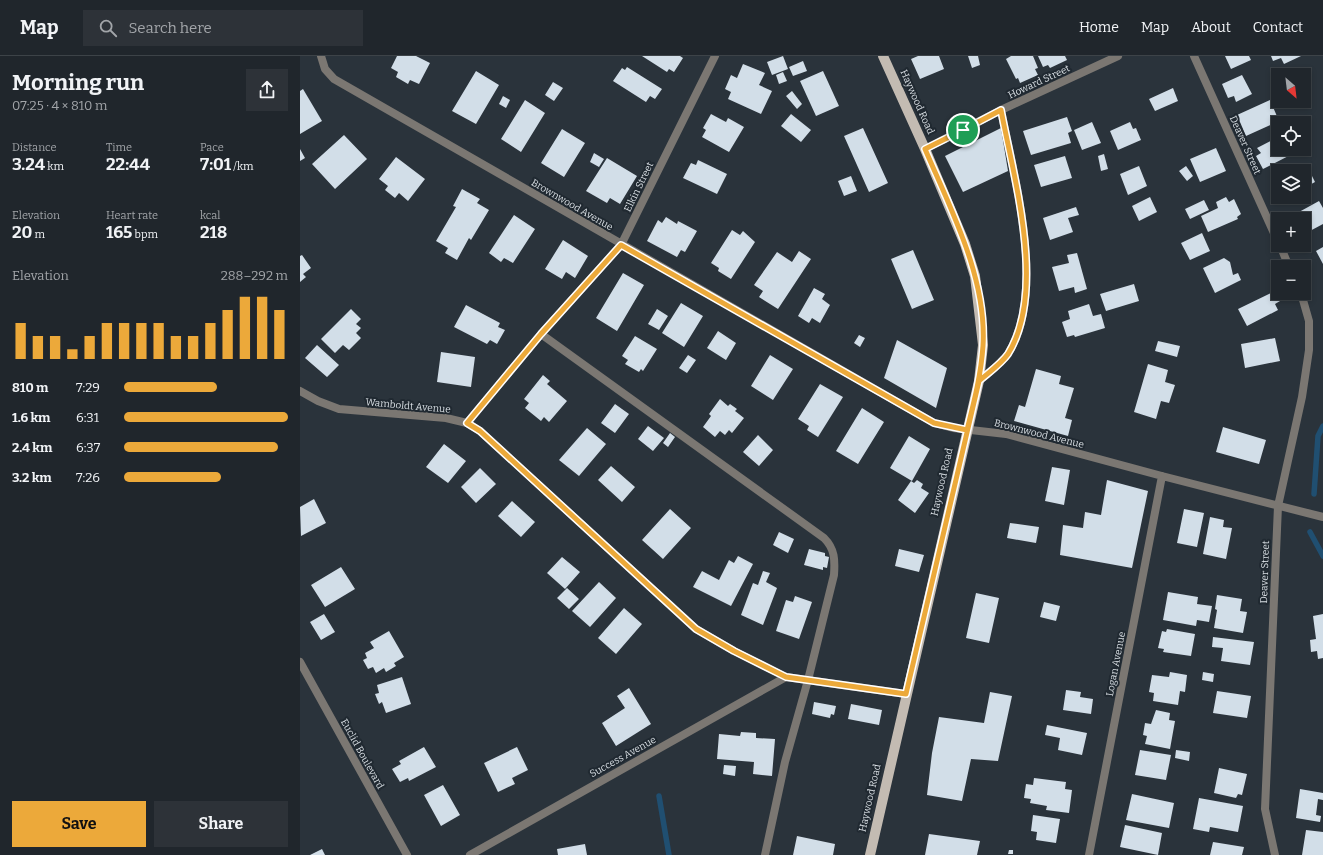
<!DOCTYPE html>
<html lang="en">
<head>
<meta charset="utf-8">
<style>
  body { margin:0; font-family:Bitter,serif; background:#2d3238; color:#f1f3f6; height:100vh; display:flex; flex-direction:column; font-size:15px; white-space:nowrap }
  * { box-sizing:border-box; margin:0 }
  p { font-size:13px; color:#a2a5a9 }
  .icon { flex:none; width:22px; height:22px; fill:none; stroke:currentColor; stroke-width:2; stroke-linecap:round; stroke-linejoin:round }
  .map { position:relative; flex:1; overflow:hidden }
  .panel { display:flex; flex-direction:column; background:#20262c; width:300px }
  .panel>* { flex:none }
  .needle { width:26px; rotate:152deg }
  .buttons { position:absolute; left:971px; top:12px; display:grid; gap:8px }
  .buttons a { display:grid; place-items:center; width:40px; height:40px; border-radius:0px; background:#20262c; box-shadow:0 2px 6px #0003,0 0 0 1px #3d4348; font-size:20px }
  .pin { position:absolute; display:grid; place-items:center; width:34px; height:34px; color:#fff; margin:-17px; border:2px solid #fff; border-radius:50%; box-shadow:0 1px 4px #0007 }
  .round { display:grid; place-items:center; flex:none; width:42px; height:42px; border-radius:0px; background:#2d3238 }
  .headline { display:flex; align-items:center; justify-content:space-between; height:68px; padding:0 12px }
  h1 { font-size:22px; font-weight:700; line-height:30px }
  .stats { display:grid; grid-template-columns:repeat(3,1fr); gap:6px; height:68px; padding:4px 12px }
  .stats div { display:grid; align-content:center }
  .stats b { font-size:17px; font-weight:700 }
  .stats small { font-size:11px; font-weight:400 }
  .stats p { font-size:11px }
  .chart { height:112px; padding:8px 12px }
  .chart p { display:flex; justify-content:space-between }
  .chart svg { width:100%; height:72px; margin-top:4px; stroke:#eca93a; stroke-width:6 }
  .button { display:flex; gap:8px; margin-top:auto; padding:8px 12px }
  .button a { flex:1; height:46px; border-radius:0px; background:#eca93a; color:#111; font-size:16px; font-weight:700; line-height:46px; text-align:center }
  .button a+a { background:#2d3238; color:#f1f3f6 }
  ul { padding:0 12px; list-style:none; font-size:13px }
  li { display:grid; grid-template-columns:64px 48px 1fr; align-items:center; height:30px }
  li i { height:10px; border-radius:5px; background:#eca93a }
  header { display:flex; align-items:center; gap:24px; box-sizing:border-box; height:56px; padding:0 20px; background:#20262c; border-bottom:1px solid #3d4348 }
  header strong { font-size:19px }
  nav { display:flex; gap:22px; margin-inline-start:auto; font-size:14px }
  .search { width:280px; height:36px; background:#2d3238; display:flex; align-items:center; gap:10px; box-sizing:border-box; padding:0 14px; border-radius:0px; color:#a2a5a9; font-size:15px }
  main { display:flex; flex:1; min-height:0 }
  .map>svg:first-child { display:block }
  .lines { fill:none; stroke-linecap:round; stroke-linejoin:round }
  .stream { stroke:#204f71; stroke-width:5.5 }
  .building { fill:#d2dee8 }
  .lane { stroke:#7b7772; stroke-width:8 }
  .street { stroke:#7b7772; stroke-width:8 }
  .primary { stroke:#c3bbb2; stroke-width:10 }
  .route-casing { stroke:#fff; stroke-width:8 }
  .route { stroke:#eca93a; stroke-width:5 }
  .labels { text-anchor:middle; dominant-baseline:central; stroke-width:4; stroke-linejoin:round; paint-order:stroke }
  .street-label { font-size:10px; fill:#d8dee3; stroke:#202931 }
</style>
</head>
<body>
<header>
<strong>Map</strong>
<div class="search"><svg class="icon" aria-label="search" viewBox="0 0 24 24"><circle cx="10" cy="10" r="6"/><path d="M15 15l6 6"/></svg>Search here</div>
<nav><a>Home</a><a>Map</a><a>About</a><a>Contact</a></nav>
</header>
<main>
<section class="panel">
<div class="headline"><div><h1>Morning run</h1><p>07:25 · 4 × 810 m</p></div><a class="round"><svg class="icon" aria-label="share" viewBox="0 0 24 24"><path d="M12 15V3M7 8l5-5 5 5M5 13v7h14v-7"/></svg></a></div>
<div class="stats">
<div><p>Distance</p><b>3.24<small> km</small></b></div>
<div><p>Time</p><b>22:44</b></div>
<div><p>Pace</p><b>7:01<small> /km</small></b></div>
</div>
<div class="stats">
<div><p>Elevation</p><b>20<small> m</small></b></div>
<div><p>Heart rate</p><b>165<small> bpm</small></b></div>
<div><p>kcal</p><b>218</b></div>
</div>
<div class="chart"><p><span>Elevation</span>288–292 m</p>
<svg viewBox="0 0 160 44" preserveAspectRatio="none"><path d="M5 44V22M15 44V30M25 44V30M35 44V38M45 44V30M55 44V22M65 44V22M75 44V22M85 44V22M95 44V30M105 44V30M115 44V22M125 44V14M135 44V6M145 44V6M155 44V14"/></svg>
</div>
<ul>
<li><b>810 m</b>7:29<i style="width:57%"></i></li>
<li><b>1.6 km</b>6:31<i style="width:100%"></i></li>
<li><b>2.4 km</b>6:37<i style="width:94%"></i></li>
<li><b>3.2 km</b>7:26<i style="width:59%"></i></li>
</ul>
<div class="button"><a>Save</a><a>Share</a></div>
</section>
<div class="map">
<svg width="1023" height="799" viewBox="0 0 1023 799">
  <rect width="100%" height="100%" fill="#2a333b"/>
  <g class="lines">
    <path class="stream" d="M1014 438 1018 380 1023 370
      M1010 476 1023 500
      M359 740 369 799"/>
  </g>
  <path class="building" d="M97 0H116L130 7 119 28 110 24 108 28 96 21 98 16 91 12Z
    M342 0H380L383 2 374 16 369 13 367 16Z
    M483 0 488 13 472 19 467 6Z
    M618 0H639L644 13 620 23 611 3Z
    M668 0H678L680 9 672 12Z
    M711 0H733L738 12 735 13 738 19 720 27 718 22 716 23 706 3Z
    M738 0H765L767 4 750 12 748 9 743 11Z
    M925 0H949L951 4 931 13Z
    M971 0H1001L984 8 981 2 973 5Z
    M503 5 507 15 493 20 489 11Z
    M443 8 465 17 459 29 472 35 461 58 428 43 431 36 425 33 431 19 437 22Z
    M327 11 362 33 355 43 350 40 346 46 313 25 322 12 325 14Z
    M176 15 199 29 176 68 152 55Z
    M523 15 539 50 516 60 500 25Z
    M483 16 487 25 479 28 476 19Z
    M942 19 952 38 936 46 934 40 928 42 922 28Z
    M253 26 263 32 254 45 245 39Z
    M873 32 878 45 855 55 849 43Z
    M3 33 22 65 0 78V35Z
    M492 35 502 48 497 53 486 40Z
    M203 40 210 44 206 52 199 48Z
    M225 44 245 57 221 96 201 83Z
    M970 44 979 65 946 80 937 59Z
    M411 58 426 66 428 62 444 71 429 96 402 81 406 74 403 72Z
    M491 58 511 74 501 86 481 70Z
    M767 61 772 75 768 77 771 87 731 99 723 75Z
    M792 66 801 87 782 94 774 74Z
    M830 66 833 73 836 72 841 84 818 94 810 75Z
    M563 72 588 127 569 136 544 80Z
    M701 72 708 115 663 136 645 100Z
    M262 73 285 87 264 121 241 107Z
    M44 79 67 103 35 133 12 108Z
    M978 81V93H1002L963 113 956 100 961 97 957 92Z
    M916 92 926 115 900 126 890 103Z
    M0 93 5 102 0 105Z
    M294 97 304 103 299 111 290 106Z
    M804 98 808 113 801 115 798 100Z
    M765 100 772 122 741 131 734 109Z
    M96 101 125 123 108 145 99 137 95 142 85 134 88 130 79 123Z
    M307 102 337 120 320 148 310 142 307 147 286 135Z
    M398 104 427 118 417 138 383 122 391 107 396 109Z
    M998 108 1001 113 1007 110 1015 126 1004 132V115H985Z
    M839 110 847 130 828 139 820 118Z
    M886 110 893 120 887 125 879 115Z
    M978 119V141H986L979 145 971 129 976 126 973 121Z
    M551 120 557 135 544 140 538 125Z
    M162 133 180 143 177 147 189 154 171 184 169 182 157 204 145 197 148 192 136 185 156 151 153 150Z
    M850 141 857 156 839 165 832 150Z
    M926 141 929 146 934 143 941 158 937 161 938 163 908 176 901 160 918 152 916 146Z
    M904 144 909 154 890 163 885 153Z
    M1019 145 1023 152V168L1008 176 1006 172 1004 173V163H997L1001 161 999 156Z
    M776 151 779 159 768 162 773 176 750 184 743 162Z
    M214 159 235 173 213 207 204 202 201 206 189 197Z
    M366 161 377 168 378 165 397 175 385 196 381 194 377 201 347 185 358 164 362 167Z
    M432 174 440 179 443 175 455 186 431 223 418 215 419 212 411 207Z
    M902 177 910 195 890 204 881 187Z
    M263 184 288 200 275 222 266 216 262 223 245 213Z
    M1023 191V208L1016 195Z
    M613 194 634 244 612 253 591 203Z
    M499 195 511 203 478 253 459 241 463 235 454 229 477 196 492 206Z
    M777 197 787 233 775 237 774 231 759 235 752 211 769 207 767 199Z
    M2 199 11 212 3 218 6 221 0 226V200Z
    M924 202 930 206 933 219 938 217 941 224 915 237 903 212Z
    M323 217 344 229 317 275 296 262Z
    M834 228 839 245 806 255 800 238Z
    M514 232 525 238 522 243 530 249 520 267 512 262 509 267 498 260Z
    M975 235 980 245 975 248 978 254 947 270 938 253Z
    M381 247 403 260 384 291 362 277Z
    M789 248 793 260 801 258 805 272 775 281 774 279 767 281 762 266 770 263 768 255Z
    M166 249 200 267 198 271 205 274 197 288 190 284 187 288 154 271Z
    M51 253 61 263 56 268 61 272 56 277 61 282 49 294 43 289 35 297 21 283Z
    M357 253 368 260 359 274 348 268Z
    M418 275 436 287 426 304 407 292Z
    M559 279 565 282 560 291 554 287Z
    M335 280 357 293 343 315 341 313 339 316 325 308 328 304 322 300Z
    M975 282 980 305 945 312 941 288Z
    M597 284 647 312 636 352 584 322Z
    M858 285 880 290 877 301 855 295Z
    M17 289 39 309 27 321 5 302Z
    M141 296 175 301 171 331 137 326Z
    M388 299 396 304 387 317 379 312Z
    M470 299 493 313 473 344 451 330Z
    M848 308 868 314 865 326 875 329 869 347 861 345 856 363 834 356Z
    M736 313 761 320 759 328 774 332 765 362 772 364 768 380 714 365 719 349 725 351Z
    M243 319 250 325 247 328 267 345 249 366 244 361 241 365 225 352 229 347 224 343Z
    M520 328 543 341 518 381 507 374 509 370 498 363Z
    M420 343 428 350 430 348 437 353 435 355 444 362 432 377 429 374 425 379 420 375 415 381 403 371 411 360 409 358Z
    M315 348 329 358 315 377 301 367Z
    M562 352 584 366 558 408 536 395Z
    M348 370 364 382 353 395 338 383Z
    M923 371 966 384 959 408 916 396Z
    M287 372 306 388 279 420 259 404Z
    M370 377 375 381 368 391 363 387Z
    M458 379 473 394 459 410 443 396Z
    M609 380 630 393 612 425 590 412Z
    M144 388 166 405 148 427 126 411Z
    M311 410 335 431 322 446 298 424Z
    M752 411 770 414 764 449 745 445Z
    M180 412 196 428 176 447 161 431Z
    M617 424 623 428 621 432 629 437 615 457 598 444 611 425 614 427Z
    M807 424 848 435 832 512 760 499 763 469 783 472 785 456 801 459Z
    M14 443 26 467 1 480 0 451Z
    M212 445 235 466 221 481 198 460Z
    M370 453 391 472 363 503 342 484Z
    M884 453 904 457 897 491 877 487Z
    M910 461 924 464 923 471 932 472 926 503 903 498Z
    M710 467 739 471 736 487 707 482Z
    M479 476 494 483 488 497 473 489Z
    M509 493 525 497V500L529 501 527 512 523 511V514L504 509Z
    M599 493 624 499 619 516 595 510Z
    M438 500 453 508 431 550 393 531 402 515 419 524 429 504 434 507Z
    M262 501 280 516 265 533 247 517Z
    M41 511 55 533 25 551 11 529Z
    M463 515 470 517 466 526 477 532 463 569 441 559 453 527 458 529Z
    M299 526 316 542 290 571 272 555Z
    M267 532 279 543 269 553 257 542Z
    M868 536 898 541 897 548 912 550 909 566 897 564 896 570 863 564Z
    M676 537 699 542 689 587 666 582Z
    M917 539 942 543 940 555 947 556 943 577 914 572 917 554 915 553Z
    M495 540 512 546 499 583 476 575 486 544 493 546Z
    M744 546 760 550 756 565 740 561Z
    M324 552 342 568 316 598 298 582Z
    M24 558 35 576 21 584 10 566Z
    M1023 558V602L1018 603 1017 595 1011 596 1010 584 1016 583 1013 560Z
    M867 573 895 578 891 600 863 596 864 593 858 592 862 575 866 576Z
    M89 575 104 601 94 607 96 610 86 616 84 612 76 617 73 611 68 613 63 604 67 602 65 597 74 592 70 586Z
    M913 581 954 586 950 609 921 605 923 592 912 591Z
    M870 616 887 619 885 636 880 635 878 649 853 645 854 637 849 636 852 619 869 621Z
    M903 616 914 618 913 626 902 624Z
    M102 621 111 648 86 657 82 646 79 648 75 638 79 637 77 629Z
    M329 632 351 668 316 690 302 667 325 652 317 640Z
    M766 634 781 636 780 641 793 643 791 658 763 654Z
    M917 635 951 640 947 662 913 657Z
    M690 636 712 640 698 705 671 703 662 745 627 739 632 697 639 661 684 667Z
    M514 646 536 650 534 659 531 658 530 662 512 658Z
    M551 648 582 654 579 669 548 663Z
    M856 654 870 657 869 664 875 665 870 693 845 688 847 680 843 679 845 667 851 668Z
    M747 669 787 677 782 699 758 694 760 682 745 679Z
    M441 676 456 677V682L475 683 472 720 453 718 454 706 417 703 419 678 440 680Z
    M124 691 136 711 109 725 108 722 100 726 92 713 101 708 99 705Z
    M217 691 228 714 212 722 215 728 198 736 184 707Z
    M840 694 871 699 866 724 835 719Z
    M876 694 890 696 889 705 875 702Z
    M424 709 436 710 435 720 423 718Z
    M919 712 947 718 942 739 938 738 936 742 914 737Z
    M734 722 766 726 765 733 772 734 769 757 746 754 747 750 730 747 731 743 724 742 726 728 733 729Z
    M143 729 160 759 141 770 124 739Z
    M1000 733 1023 737V744L1018 743 1016 759 1021 760 1020 766 996 762Z
    M832 738 874 747 869 772 826 764Z
    M899 742 943 750 938 776 910 771 909 776 893 773Z
    M733 759 760 763 756 787 736 784 737 776 731 775Z
    M825 769 862 777 858 799 820 791Z
    M1006 774 1023 776V799H1002Z
    M629 778 680 785 677 799H625Z
    M497 780 535 788 533 799H493Z
    M913 786 944 791 942 799H910Z
    M285 788 287 799H258L257 793Z
    M22 793 25 799H10Z
    M709 794H713V798H708Z"/>
  <g class="lines">
    <path class="lane" d="M241 278 524 482C535 493 535 504 534 519L508 624 485 706 465 799"/>
    <path class="street" d="M21 0 25 13 34 23 634 367 653 372 706 378 862 420 1023 461
      M894 0 978 186
      M625 93 701 54 818 0
      M980 189 989 211
      M679 325C688 317 701 308 708 298 747 235 714 122 701 54
      M0 335 18 345 39 353 146 362 167 367 180 375 396 573 434 595 486 621 606 638
      M167 367 241 278 321 189 415 0
      M0 606 107 799
      M170 799 486 621
      M789 799 862 420
      M975 799 965 753 978 450 1002 341 1009 294V265L1001 237"/>
    <path class="primary" d="M570 799 679 325 683 289 675 220 665 188 625 93 583 0"/>
  </g>
  <g class="lines">
    <g class="route-casing">
      <path id="route" d="M663 74 625 93C651 154 687 222 683 290 681 319 674 346 667 374L634 367 321 189 241 278 167 367 180 375 396 573 434 595 486 621 606 638 679 325C688 317 701 308 708 298 747 235 714 123 701 54L663 74"/>
    </g>
    <use href="#route" class="route"/>
  </g>
  <g class="labels">
    <g class="street-label">
      <text transform="translate(739 26) rotate(-25)">Howard Street</text>
      <text transform="translate(617 46) rotate(66)">Haywood Road</text>
      <text transform="translate(945 89) rotate(66)">Deaver Street</text>
      <text transform="translate(339 131) rotate(-64)">Elkin Street</text>
      <text transform="translate(272 149) rotate(30)">Brownwood Avenue</text>
      <text transform="translate(108 350) rotate(5)">Wamboldt Avenue</text>
      <text transform="translate(739 378) rotate(14)">Brownwood Avenue</text>
      <text transform="translate(642 426) rotate(-77)">Haywood Road</text>
      <text transform="translate(965 516) rotate(-88)">Deaver Street</text>
      <text transform="translate(816 608) rotate(-79)">Logan Avenue</text>
      <text transform="translate(62 698) rotate(61)">Euclid Boulevard</text>
      <text transform="translate(323 701) rotate(-29)">Success Avenue</text>
      <text transform="translate(570 742) rotate(-77)">Haywood Road</text>
    </g>
  </g>
</svg>
<div class="buttons">
<a><svg class="needle" viewBox="-14 -14 28 28"><path d="M0-13l5 13h-10z" fill="#e53935"/><path d="M0 13l5-13h-10z" fill="#a2a5a9"/></svg></a>
<a><svg class="icon" aria-label="locate" viewBox="0 0 24 24"><circle cx="12" cy="12" r="6"/><path d="M12 2v4M12 18v4M2 12h4M18 12h4"/></svg></a>
<a><svg class="icon" aria-label="layers" viewBox="0 0 24 24"><path d="M12 4l9 5-9 5-9-5zM3 14l9 5 9-5"/></svg></a>
<a>+</a>
<a>−</a>
</div>
<div class="pin" style="left:663px;top:74px;background:#1e9e55"><svg class="icon" aria-label="arrive" viewBox="0 0 24 24"><path d="M6 21V4h12l-3 4 3 4H6"/></svg></div>
</div>
</main>
</body>
</html>
